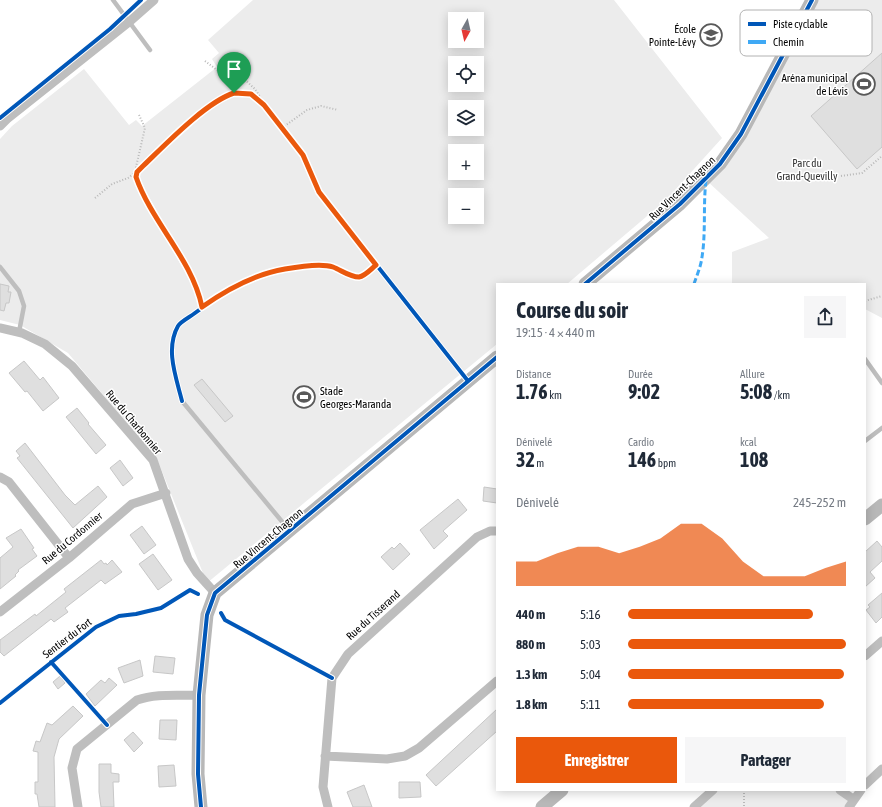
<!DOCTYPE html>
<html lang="fr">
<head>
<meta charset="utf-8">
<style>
  body { margin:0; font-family:"Asap Condensed",sans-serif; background:#f6f6f7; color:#1f2937; height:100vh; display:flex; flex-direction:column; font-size:15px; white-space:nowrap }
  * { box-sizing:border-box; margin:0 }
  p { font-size:13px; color:#747a83 }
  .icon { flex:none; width:22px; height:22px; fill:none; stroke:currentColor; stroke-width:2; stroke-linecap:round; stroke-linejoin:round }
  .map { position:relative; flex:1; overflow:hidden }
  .side { position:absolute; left:496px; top:283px; width:370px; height:508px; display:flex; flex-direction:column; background:#fff; border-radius:0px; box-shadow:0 2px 10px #0003 }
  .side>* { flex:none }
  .needle { width:26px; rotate:188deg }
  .tools { position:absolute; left:448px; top:12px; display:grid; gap:8px }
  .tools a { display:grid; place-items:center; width:36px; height:36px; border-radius:0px; background:#fff; box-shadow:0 2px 10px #0003; font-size:20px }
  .pin { position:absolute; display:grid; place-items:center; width:34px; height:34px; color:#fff; margin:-41px -17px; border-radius:50% 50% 50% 0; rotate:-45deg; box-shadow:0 0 4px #0007 }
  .pin .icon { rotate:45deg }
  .round { display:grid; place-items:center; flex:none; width:42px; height:42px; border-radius:0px; background:#f6f6f7 }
  .headline { display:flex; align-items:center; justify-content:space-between; height:68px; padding:0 20px }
  h1 { font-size:22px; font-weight:700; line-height:30px }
  .stats { display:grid; grid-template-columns:repeat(3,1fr); gap:6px; height:68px; padding:4px 20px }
  .stats div { display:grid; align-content:center }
  .stats b { font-size:20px; font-weight:700 }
  .stats small { font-size:11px; font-weight:400 }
  .stats p { font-size:11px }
  .chart { height:112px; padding:8px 20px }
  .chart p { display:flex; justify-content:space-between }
  .chart svg { width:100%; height:72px; margin-top:4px; fill:#ea580c; opacity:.7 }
  .action { display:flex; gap:8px; margin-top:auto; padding:8px 20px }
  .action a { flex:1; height:46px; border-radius:0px; background:#ea580c; color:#fff; font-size:16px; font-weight:700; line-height:46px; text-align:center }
  .action a+a { background:#f6f6f7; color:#1f2937 }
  ul { padding:0 20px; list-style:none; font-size:13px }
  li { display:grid; grid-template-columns:64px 48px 1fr; align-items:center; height:30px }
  li i { height:10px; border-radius:5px; background:#ea580c }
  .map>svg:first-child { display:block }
  .green { fill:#ececec; fill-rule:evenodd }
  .building { fill:#dfdfdf; stroke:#c7c7c7 }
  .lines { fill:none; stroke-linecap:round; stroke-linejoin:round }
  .path { stroke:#b9b9b9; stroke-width:2; stroke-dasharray:1 2; stroke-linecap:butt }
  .lane { stroke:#bebebe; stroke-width:4.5 }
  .street { stroke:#bebebe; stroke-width:9 }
  .secondary { stroke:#b8b8b8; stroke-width:13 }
  .quiet { stroke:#3fa9f5; stroke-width:3; stroke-dasharray:6 3; stroke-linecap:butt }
  .cycleway-casing { stroke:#fff; stroke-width:6 }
  .cycleway { stroke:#0057b8; stroke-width:4 }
  .route-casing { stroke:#fff; stroke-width:8 }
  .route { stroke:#ea580c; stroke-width:5 }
  .labels { text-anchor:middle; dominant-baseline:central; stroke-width:3; stroke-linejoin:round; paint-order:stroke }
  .poi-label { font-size:11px; fill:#000; stroke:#fff; text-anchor:end }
  .park-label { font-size:11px; fill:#333; stroke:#fff }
  .street-label { font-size:11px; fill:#000; stroke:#fff }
  .key { fill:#fff; stroke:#b2b2b2; stroke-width:1 }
  .key-label { font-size:11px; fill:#000 }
</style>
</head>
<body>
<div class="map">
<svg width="882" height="807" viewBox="0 0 882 807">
  <rect width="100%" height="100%" fill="#fff"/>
  <path class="green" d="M253 0H614L722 138 666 200 567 284H497V344L207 583 157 459 68 353 20 325 0 320V139L12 126 84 69 129 125 136 120 142 126 217 67 212 59 219 53 208 40ZM455 19H477V41H455ZM455 63H477V85H455ZM455 107H477V129H455ZM455 151H477V173H455ZM455 195H477V217H455Z
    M812 0H882V318L865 309V284H732V252L769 238 706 180 720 164Z
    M715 790H840L853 799 849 807H696Z"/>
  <path class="building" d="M882 53V147L857 169 811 116Z
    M0 284 9 286 8 292H11L9 303H6L4 311 0 310Z
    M24 361 40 380 43 377 59 398 43 411 27 391 25 392 9 373Z
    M202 379 233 416 225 422 194 385Z
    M77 408 89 423 88 424 106 445 96 454 66 417Z
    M25 443 65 495 75 505 98 486 107 497 73 528 17 458 20 456 16 451Z
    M120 460 133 478 123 486 110 468Z
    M484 487 497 489V503L483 501Z
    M458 499 467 510 443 531 448 536 434 549 420 530Z
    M142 526 156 545 144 554 130 535Z
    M21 529 34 548 32 549 37 556 18 570 19 571 15 575 16 576 0 589V558L13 547 6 538Z
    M877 541 882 547V561L870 572 875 578 865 587V552Z
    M400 543 410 554 393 570 381 557 392 547 394 549Z
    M153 554 172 580 158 590 139 564Z
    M101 560 104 564 106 563 107 565 112 560 122 572 105 584 101 580 65 608 68 612 54 622 51 619 4 656 0 652V640L35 614 36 616 66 592 64 589Z
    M882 593V617L876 623 866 610 870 607 868 605Z
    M155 656 175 658 173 674 153 672Z
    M140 660 143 676 124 683 118 668Z
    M60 676 65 683 58 689 53 682Z
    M109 678 117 685 95 706 86 694 101 680 105 683Z
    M73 706 83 716 59 739 54 757 55 807H39L37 794H35V782H38V752L33 751 36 741 40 742 47 723 52 725Z
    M497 709V731L436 786 426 775Z
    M160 720H177L176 740 159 739Z
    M133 732 143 743 134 752 124 740Z
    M99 764H111V773L119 774V782H113L114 807H101L99 792Z
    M174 765 176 786 159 787 158 766Z
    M399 782H420L421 797 399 798Z
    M364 785 372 807H353L347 792Z"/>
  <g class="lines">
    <path class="path" d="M205 61 221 73 243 78 255 89 259 95 261 102
      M282 128 307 110 321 106 338 110
      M841 176 862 173 882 156
      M95 198 112 184 128 178 137 171 136 167 145 128 139 115
      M865 301 882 296
      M744 790V807"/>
    <path class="lane" d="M113 0 150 50
      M0 267 19 291 24 306 19 332
      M865 359 882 383
      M182 401 289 530
      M865 441 882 428"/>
    <path class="street" d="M0 126 7 119 129 22 154 0
      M0 328 22 333 45 344 72 366 153 460 188 559 197 573 215 593
      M0 477 9 482 69 558
      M0 612 69 558 132 504 166 493
      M865 656 882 641
      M325 756 387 759 405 756 419 748 497 681
      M865 785 882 769
      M840 790 853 799
      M78 807 72 768 77 749 137 700C157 693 178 696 199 695
      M328 807 323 787 332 678 348 654 477 537 490 531H497
      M694 807 713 790
      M849 807 861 790"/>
    <path class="secondary" d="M585 284 680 204 720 164 741 134 812 0
      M865 519 882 505
      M201 807 198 774 199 695 207 615 215 593 497 357
      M542 807 562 790"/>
    <path class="quiet" d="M694 284C697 275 701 266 702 257 706 232 703 206 706 180"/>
    <g class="cycleway-casing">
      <path id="cycleway" d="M0 118 110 29 141 0
        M585 284 680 204 720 164 741 134 812 0
        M202 307 196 285 138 184 136 177 137 171 207 108 225 96 234 93H243L251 94 264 105 303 155 319 192 468 381
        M182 401C176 377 165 349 178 326 181 321 190 317 195 313 230 286 272 266 318 266 322 266 329 266 333 267 343 271 354 280 364 275 368 272 372 268 376 265
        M221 613 225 620 332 678
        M51 662 107 725
        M0 703 96 627 119 616 136 614 161 608 190 590 198 594
        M201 807 198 774 199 695 207 615 215 593 497 357"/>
    </g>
    <use href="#cycleway" class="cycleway"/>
  </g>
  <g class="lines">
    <g class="route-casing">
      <path id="route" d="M234 93 251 94 264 105 303 155 319 192 376 265C371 269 365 276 359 277 350 277 341 270 333 267 322 263 296 267 285 269 255 274 226 290 202 307 192 259 152 223 136 177L137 172 143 166C165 145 206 102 234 93Z"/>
    </g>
    <use href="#route" class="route"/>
  </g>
  <defs>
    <g id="school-ring" transform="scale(1.15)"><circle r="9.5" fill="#fff" stroke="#595959" stroke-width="1.5"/><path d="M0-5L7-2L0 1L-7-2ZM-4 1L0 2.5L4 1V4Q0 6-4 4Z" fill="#595959"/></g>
    <g id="stadium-ring" transform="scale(1.15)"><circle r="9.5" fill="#fff" stroke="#595959" stroke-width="1.5"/><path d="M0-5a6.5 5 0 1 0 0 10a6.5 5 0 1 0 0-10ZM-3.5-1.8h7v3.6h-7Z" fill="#595959"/></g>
  </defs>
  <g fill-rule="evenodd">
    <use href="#school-ring" x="711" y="35"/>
    <use href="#stadium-ring" x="864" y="84"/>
    <use href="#stadium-ring" x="304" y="397"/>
  </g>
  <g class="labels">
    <g class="poi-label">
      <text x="696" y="29">École<tspan x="696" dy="13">Pointe-Lévy</tspan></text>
      <text x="848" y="78">Aréna municipal<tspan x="848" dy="13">de Lévis</tspan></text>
      <text x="320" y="391" text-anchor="start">Stade<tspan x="320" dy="13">Georges-Maranda</tspan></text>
    </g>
    <g class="park-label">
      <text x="807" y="163">Parc du<tspan x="807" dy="13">Grand-Quevilly</tspan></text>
    </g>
    <g class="street-label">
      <text transform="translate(682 188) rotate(-44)">Rue Vincent-Chagnon</text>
      <text transform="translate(134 422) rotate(50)">Rue du Charbonnier</text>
      <text transform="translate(72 538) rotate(-40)">Rue du Cordonnier</text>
      <text transform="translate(268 538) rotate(-40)">Rue Vincent-Chagnon</text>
      <text transform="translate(373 615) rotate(-42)">Rue du Tisserand</text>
      <text transform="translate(67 638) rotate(-37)">Sentier du Fort</text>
    </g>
  </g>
  <rect x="740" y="10" width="132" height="46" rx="6" class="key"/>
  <rect x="748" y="22" width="18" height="4" fill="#0057b8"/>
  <rect x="748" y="40" width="18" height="4" fill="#3fa9f5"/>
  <g class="key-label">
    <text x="773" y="28">Piste cyclable</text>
    <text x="773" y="46">Chemin</text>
  </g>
</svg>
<div class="tools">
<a><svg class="needle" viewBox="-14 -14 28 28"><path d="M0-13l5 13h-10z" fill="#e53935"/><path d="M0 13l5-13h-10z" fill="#747a83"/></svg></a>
<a><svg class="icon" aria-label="locate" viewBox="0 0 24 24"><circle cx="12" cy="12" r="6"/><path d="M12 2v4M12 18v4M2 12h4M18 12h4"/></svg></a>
<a><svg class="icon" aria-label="layers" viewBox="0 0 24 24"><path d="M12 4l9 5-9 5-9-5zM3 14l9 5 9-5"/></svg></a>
<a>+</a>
<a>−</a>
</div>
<div class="pin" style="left:234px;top:93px;background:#1e9e55"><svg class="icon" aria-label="arrive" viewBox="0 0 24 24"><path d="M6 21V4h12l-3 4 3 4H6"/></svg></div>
<section class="side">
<div class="headline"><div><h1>Course du soir</h1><p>19:15 · 4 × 440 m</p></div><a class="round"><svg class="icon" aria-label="share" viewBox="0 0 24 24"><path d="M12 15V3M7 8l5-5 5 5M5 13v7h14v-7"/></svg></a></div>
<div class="stats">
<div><p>Distance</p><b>1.76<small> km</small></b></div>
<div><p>Durée</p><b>9:02</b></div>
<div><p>Allure</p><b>5:08<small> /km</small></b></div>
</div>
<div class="stats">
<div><p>Dénivelé</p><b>32<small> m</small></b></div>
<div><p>Cardio</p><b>146<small> bpm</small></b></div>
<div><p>kcal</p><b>108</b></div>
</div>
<div class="chart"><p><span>Dénivelé</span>245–252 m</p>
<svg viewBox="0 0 160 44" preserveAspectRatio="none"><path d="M0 44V29L10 29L20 24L30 20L40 20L50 24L60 20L70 15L80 6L90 6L100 15L110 29L120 38L130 38L140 38L150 33L160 29V44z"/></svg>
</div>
<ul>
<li><b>440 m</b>5:16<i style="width:85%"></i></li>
<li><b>880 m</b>5:03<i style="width:100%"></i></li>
<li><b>1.3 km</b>5:04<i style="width:99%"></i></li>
<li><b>1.8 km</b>5:11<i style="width:90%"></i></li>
</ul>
<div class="action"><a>Enregistrer</a><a>Partager</a></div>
</section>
</div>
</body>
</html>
